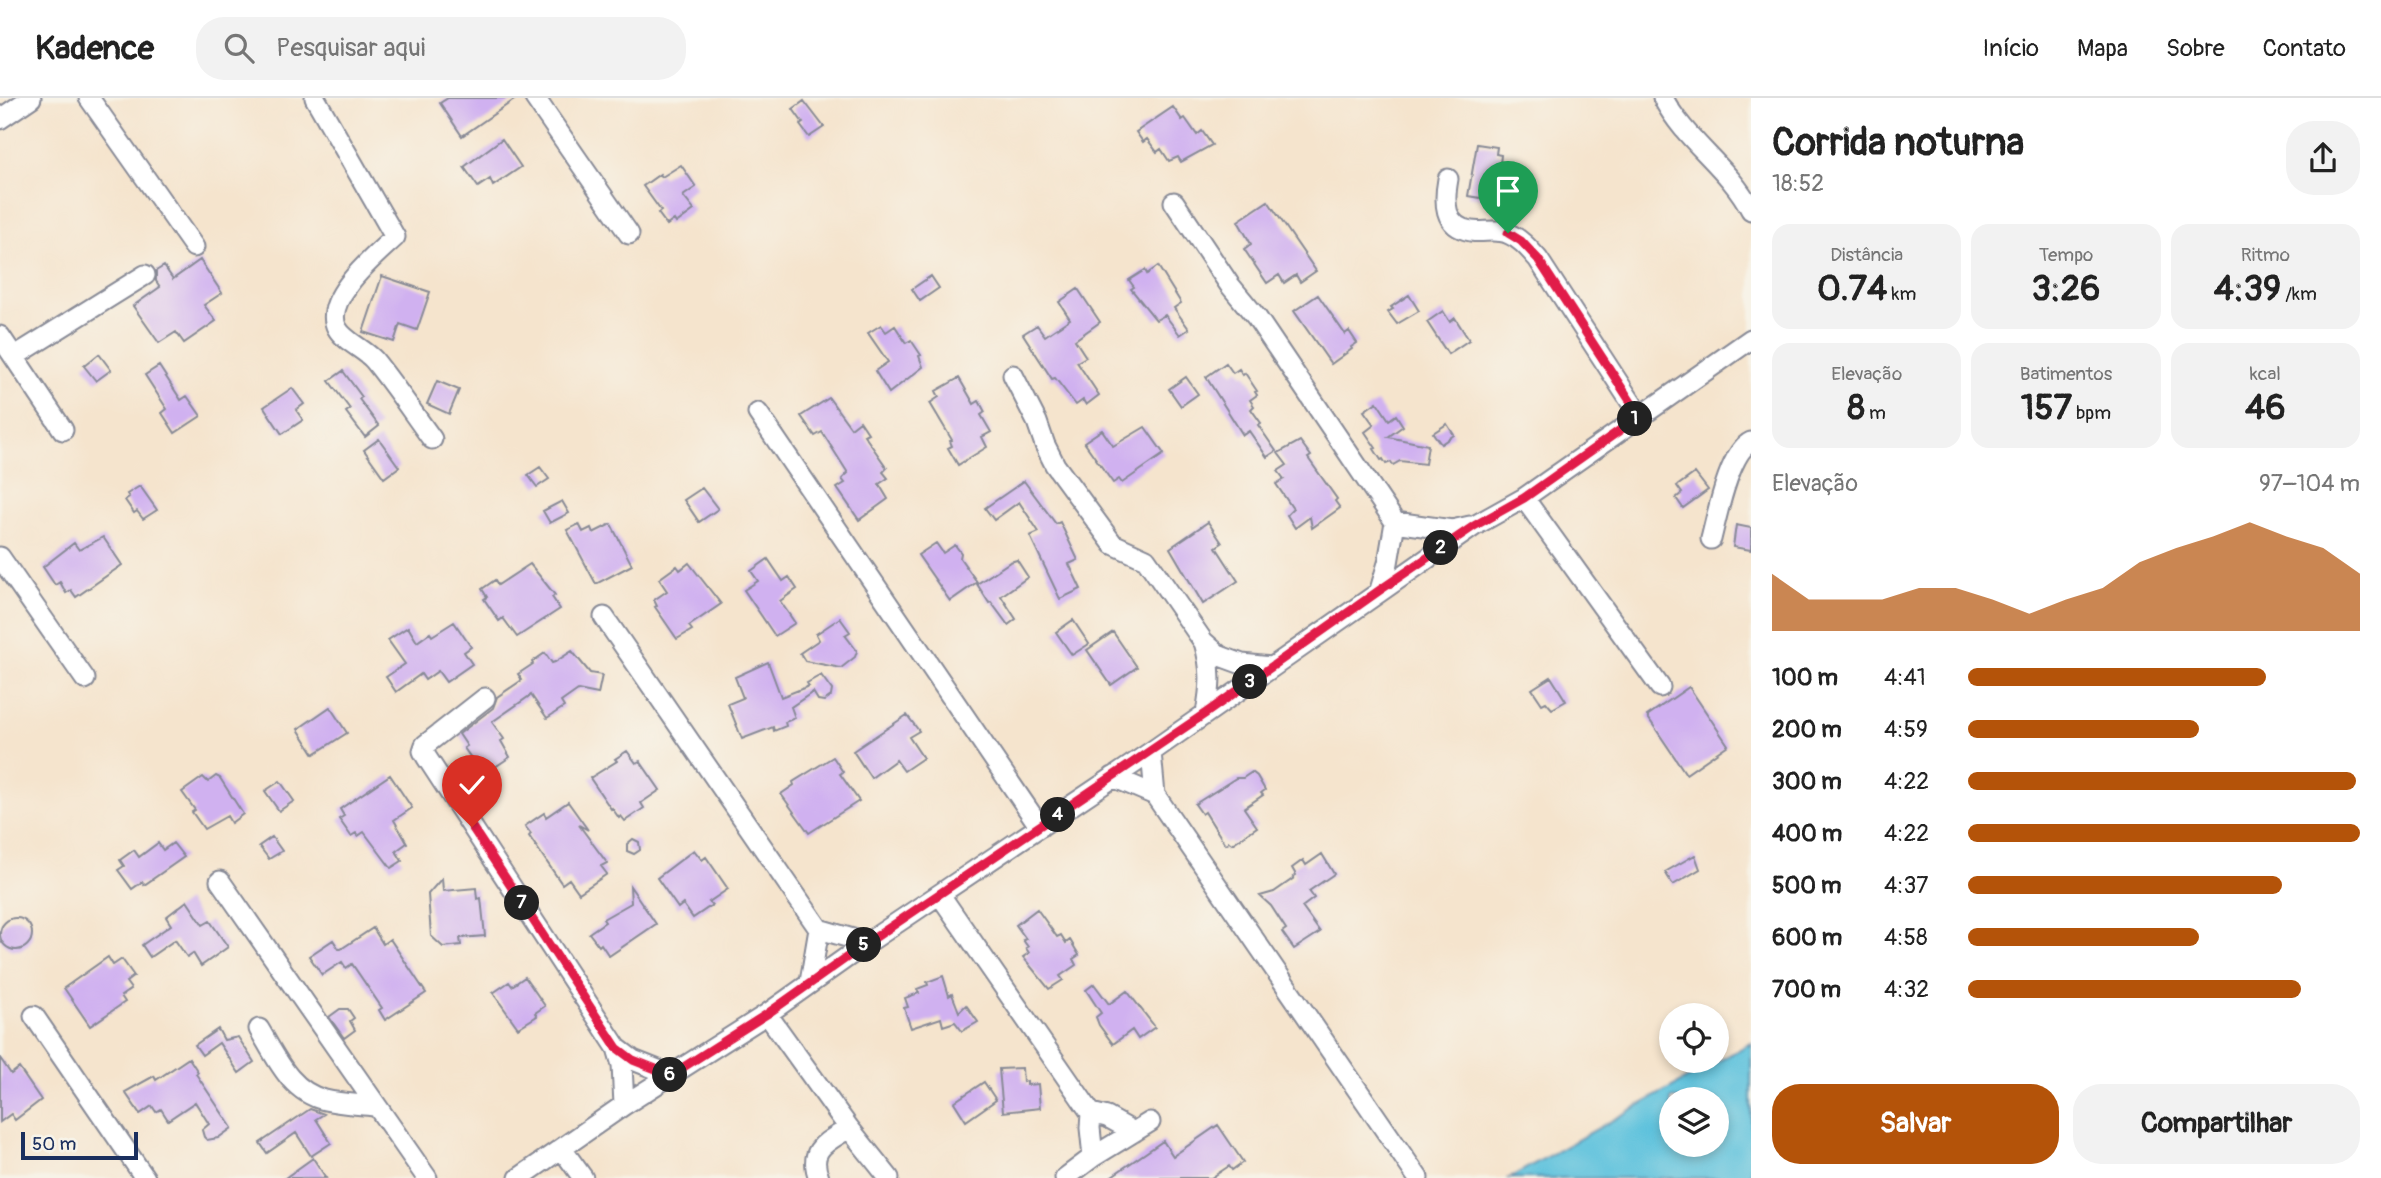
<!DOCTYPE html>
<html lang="pt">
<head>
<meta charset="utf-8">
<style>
  body { margin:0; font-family:Pangolin,sans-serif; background:#f2f2f2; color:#222; height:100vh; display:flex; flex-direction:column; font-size:26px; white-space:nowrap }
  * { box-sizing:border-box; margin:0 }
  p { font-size:23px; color:#767676 }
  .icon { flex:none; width:38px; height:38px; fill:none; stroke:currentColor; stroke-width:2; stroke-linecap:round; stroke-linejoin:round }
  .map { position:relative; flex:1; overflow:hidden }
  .side { display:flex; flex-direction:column; background:#fff; width:630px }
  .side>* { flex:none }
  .fabs { position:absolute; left:1659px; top:905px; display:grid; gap:14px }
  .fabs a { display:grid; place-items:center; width:70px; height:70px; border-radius:50%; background:#fff; box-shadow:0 4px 10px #0003; font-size:35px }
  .scale { position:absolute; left:21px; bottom:18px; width:117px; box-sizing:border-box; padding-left:7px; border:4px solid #1b2f5e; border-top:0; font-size:19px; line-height:24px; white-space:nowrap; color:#1b2f5e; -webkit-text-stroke:5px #f7f3e8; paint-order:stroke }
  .pin { position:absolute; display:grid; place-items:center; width:60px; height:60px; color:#fff; margin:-72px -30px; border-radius:50% 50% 50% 0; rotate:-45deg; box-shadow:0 0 7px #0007 }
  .pin .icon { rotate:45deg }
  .km { position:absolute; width:35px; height:35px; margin:-18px; border-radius:50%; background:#222; color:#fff; font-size:19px; line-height:35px; text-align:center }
  .round { display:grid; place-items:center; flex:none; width:74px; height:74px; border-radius:28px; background:#f2f2f2 }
  .head { display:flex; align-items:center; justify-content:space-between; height:119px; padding:0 21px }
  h1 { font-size:38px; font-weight:800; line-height:52px }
  .figures { display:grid; grid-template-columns:repeat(3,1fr); gap:10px; height:119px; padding:7px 21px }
  .figures div { display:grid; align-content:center; border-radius:18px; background:#f2f2f2; text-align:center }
  .figures b { font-size:35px; font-weight:800 }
  .figures small { font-size:19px; font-weight:400 }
  .figures p { font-size:19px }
  .chart { height:196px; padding:14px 21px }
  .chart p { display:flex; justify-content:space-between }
  .chart svg { width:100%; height:126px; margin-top:7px; fill:#b45309; opacity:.7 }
  .button { display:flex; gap:14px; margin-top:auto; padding:14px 21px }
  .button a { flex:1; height:80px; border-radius:28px; background:#b45309; color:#fff; font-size:28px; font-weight:800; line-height:80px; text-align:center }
  .button a+a { background:#f2f2f2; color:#222 }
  ul { padding:0 21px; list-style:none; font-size:23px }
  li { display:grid; grid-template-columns:112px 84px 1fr; align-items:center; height:52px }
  li i { height:18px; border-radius:9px; background:#b45309 }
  header { display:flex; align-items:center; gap:42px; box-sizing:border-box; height:98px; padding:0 35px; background:#fff; border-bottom:2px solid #e0e0e0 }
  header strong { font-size:33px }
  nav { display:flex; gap:38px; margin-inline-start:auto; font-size:24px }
  .search { width:490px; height:63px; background:#f2f2f2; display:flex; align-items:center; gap:18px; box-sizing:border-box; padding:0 24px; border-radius:28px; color:#767676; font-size:26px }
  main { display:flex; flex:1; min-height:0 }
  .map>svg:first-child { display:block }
  .water { fill:#5fc2dd; stroke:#3d789e; stroke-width:2; fill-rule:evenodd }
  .building { fill:#d0b1f0 }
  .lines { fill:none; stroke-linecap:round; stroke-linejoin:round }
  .minor-casing { stroke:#888a96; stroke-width:23 }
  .minor { stroke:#fff; stroke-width:19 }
  .route-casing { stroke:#fff; stroke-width:14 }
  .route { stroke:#e11d48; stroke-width:9 }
</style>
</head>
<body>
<header>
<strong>Kadence</strong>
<div class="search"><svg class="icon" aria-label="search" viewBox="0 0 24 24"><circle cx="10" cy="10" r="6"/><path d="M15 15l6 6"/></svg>Pesquisar aqui</div>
<nav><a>Início</a><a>Mapa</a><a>Sobre</a><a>Contato</a></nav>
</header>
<main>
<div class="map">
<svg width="1751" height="1080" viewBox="0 0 1751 1080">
  <rect width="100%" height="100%" fill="#f7f3e8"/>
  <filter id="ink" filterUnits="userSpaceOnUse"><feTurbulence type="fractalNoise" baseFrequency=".0143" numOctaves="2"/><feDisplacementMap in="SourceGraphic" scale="14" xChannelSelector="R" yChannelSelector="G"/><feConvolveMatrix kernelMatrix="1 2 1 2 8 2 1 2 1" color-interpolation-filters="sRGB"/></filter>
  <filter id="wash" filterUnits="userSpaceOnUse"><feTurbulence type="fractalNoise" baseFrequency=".00686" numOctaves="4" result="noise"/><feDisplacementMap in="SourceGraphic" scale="28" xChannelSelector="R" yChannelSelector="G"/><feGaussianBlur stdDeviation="1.57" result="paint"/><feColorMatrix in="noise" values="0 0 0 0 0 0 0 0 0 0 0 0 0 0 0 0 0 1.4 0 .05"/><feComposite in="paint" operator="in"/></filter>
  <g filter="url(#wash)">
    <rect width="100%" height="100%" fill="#f5e4cd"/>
    <path class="water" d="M1751 945V1080H1509ZM1671 1001H1717V1046H1671Z"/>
    <g id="blocks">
      <path class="building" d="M448 0H517L462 38 440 5Z
        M804 3 824 29 809 39 800 27 803 25 793 11Z
        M1173 9 1182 22 1185 20 1197 37 1202 33 1212 47 1181 64 1178 59 1169 63 1161 51 1157 54 1147 41 1143 44 1136 34Z
        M502 41 521 69 493 88 490 81 478 89 464 69Z
        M1477 46 1497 49 1496 56 1501 57 1500 66 1508 67 1503 95 1494 94 1493 102 1468 98Z
        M681 67 696 89 683 98 694 112 676 125 674 122 667 127 658 115 661 113 643 88 660 76 662 79Z
        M1268 103 1316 173 1300 184 1296 177 1284 185 1279 177 1267 185 1244 151 1251 146 1238 123Z
        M200 162 222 195 204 207 216 223 184 245 176 234 159 245 133 208 160 189 156 183V173L164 168 173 181Z
        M1158 168 1181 205 1174 210 1189 231 1180 237 1165 217 1156 222 1131 191 1134 189 1129 182 1145 172 1147 176Z
        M382 178 430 194 417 232 400 226 394 244 363 234Z
        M931 178 939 190 920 203 912 191Z
        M1078 191 1100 224 1075 242 1086 259 1077 264 1099 297 1086 307 1083 302 1076 307 1055 280 1052 281 1023 236 1037 227 1045 238 1070 221 1059 204Z
        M1318 197 1345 236 1349 233 1357 245 1351 249 1352 251 1331 266 1294 213Z
        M1409 197 1419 213 1397 226 1388 214 1393 211 1391 209Z
        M1443 213 1450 224 1455 220 1469 242 1448 256 1427 224Z
        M881 227 886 234 895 228 906 245 911 242 921 257 919 258 923 269 889 295 875 273 888 264 868 235Z
        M99 256 111 272 96 283 84 268Z
        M1226 265 1233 275 1239 271 1243 277 1245 275 1257 293 1255 294 1257 297 1250 302 1254 308 1251 311 1261 325 1258 327 1276 353 1267 359 1249 333 1243 337 1206 279Z
        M159 268 181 302 187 298 201 318 175 335 162 315 167 311 145 277Z
        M343 273 362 299 359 301 379 328 365 339 346 314 350 311 329 283Z
        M1186 279 1198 296 1181 308 1169 291Z
        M959 280 974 306 979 303 985 314 981 317 991 334 982 339 987 349 958 367 948 350 952 348 950 343 952 342 930 305 939 299 936 293Z
        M437 283 459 292 449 316 427 306Z
        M292 290 304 306 296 312 303 322 282 336 264 309Z
        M829 300 851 330 860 323 868 335 864 337 887 370 883 374 888 380 879 386 888 401 859 422 837 390 845 385 842 381 848 375 822 334 815 338 801 318Z
        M1377 304 1389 322 1396 317 1403 328 1388 339 1428 347 1425 366 1400 363 1393 367 1391 364 1386 366 1383 361 1381 362 1374 351 1376 350 1365 334 1374 327 1364 313Z
        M1447 326 1454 337 1441 346 1433 335Z
        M1145 329 1164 356 1122 385 1119 381 1113 385 1084 344 1102 332 1113 348Z
        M379 341 399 369 384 380 364 352Z
        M1300 343 1311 358 1308 360 1337 401 1335 403 1340 410 1312 430 1310 419 1295 430 1287 417 1293 411 1276 386 1284 381 1278 373 1287 367 1278 355Z
        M540 369 549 381 537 389 528 377Z
        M1695 375 1708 392 1683 410 1676 400 1682 395 1677 388Z
        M1024 383 1056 426 1060 424 1078 462 1069 466 1081 491 1060 501 1030 438 1039 434 1019 404 994 422 985 410Z
        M140 388 157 412 143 421 137 413 134 415 125 402 129 399 127 396Z
        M702 390 718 411 699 424 684 402Z
        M562 403 569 415 550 425 543 413Z
        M1208 424 1222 445 1216 449 1238 483 1203 506 1170 450Z
        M579 426 583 434 591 430 593 435 611 426 632 467 596 486 567 432Z
        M1736 427 1751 430V452L1733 449Z
        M103 439 122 467 76 499 71 492 66 495 60 484 55 487 43 469 74 445 79 452Z
        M936 445 943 455 955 447 961 455 960 460 977 484 950 503 918 457Z
        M768 461 783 483 789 479 797 491 780 503 795 525 775 538 744 492 758 483 751 473Z
        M1017 462 1028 479 1001 498 1016 521 1008 527 991 504 989 505 977 486 1010 464Z
        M689 465 721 506 689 528 692 532 677 541 655 509 657 508 654 502 667 493 659 481 677 468 680 472Z
        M530 466 555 497 552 499 560 511 517 539 503 520 499 523 484 501 487 499 482 491 495 482 498 487Z
        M840 520 850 534 845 537 857 553 855 559 841 570 805 563 800 555 819 542 816 536Z
        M1073 522 1089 546 1072 557 1056 534Z
        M454 524 471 549 464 554 472 566 446 584 438 573 425 582 421 576 396 594 386 579 405 566 388 542 408 529 417 544 430 535 432 538Z
        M1113 534 1137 569 1111 587 1087 552Z
        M572 553 590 575 602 577 598 596 578 592 561 604 564 609 547 620 531 597 492 624 504 641 501 643 510 659 489 673 485 667H476L464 650 467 648 459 636 493 610 497 599 522 582 518 576 533 566 532 564 545 555 552 565 555 564Z
        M768 564 781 599 809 588 807 585 821 577 832 592 831 598 824 603 818 602 813 594 791 609 795 620 785 624 786 628 774 633 773 629 742 641 728 606 743 600 735 579Z
        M1551 579 1566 603 1552 611 1546 604 1542 606 1532 591Z
        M1689 589 1728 647 1686 676 1647 618Z
        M330 609 347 635 314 656 298 631Z
        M907 617 919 633 909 639 923 660 904 673 896 662 871 680 853 653Z
        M627 653 636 665 640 663 660 692 641 705 644 710 625 723 621 718 619 720 612 710 611 711 590 680 617 663 615 661Z
        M833 659 843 674 840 676 859 703 809 735 781 696 794 687 793 684Z
        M1252 674 1257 678 1265 692 1261 695 1263 697 1244 710 1257 729 1232 746 1229 744 1225 746 1205 714 1202 716 1195 706 1236 680H1243Z
        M390 677 412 710 394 722 407 745 396 753 402 763 391 770 364 734 358 738 356 735 351 738 339 721 344 718 340 711Z
        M216 678 220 680 243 716 231 725 227 718 204 731 192 714 195 712 182 694 203 679 208 684Z
        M280 683 294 703 279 713 265 693Z
        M568 704 588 732 579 727 607 765 601 768 607 776 579 795 569 781 562 786 529 738 531 736 525 728 544 715 546 719Z
        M272 739 282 753 269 761 259 748Z
        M633 741 639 744 640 752 634 756 627 753V746Z
        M158 745 163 752 173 745 184 759 144 787 142 784 132 791 118 772 124 768 120 762 134 752 139 759Z
        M694 752 702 762 706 759 728 791 709 804 712 807 693 820 683 806 678 810 657 780Z
        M1322 756 1334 776 1309 793 1314 800 1302 809 1320 834 1294 851 1282 834 1286 831 1271 808 1260 798 1274 794 1294 780 1293 779 1296 777 1292 770 1303 762 1306 767Z
        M1695 757 1700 771 1673 787 1665 774Z
        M442 780 443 793 476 790 477 801 481 800 485 838 460 840 461 847 443 849 431 838 428 796Z
        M630 788 656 826 609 858 601 846 599 848 589 835 605 824 603 821 631 805Z
        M187 803 203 827 210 823 228 849 201 868 193 855 187 859 175 842 150 859 142 847 171 827 166 819Z
        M1037 811 1057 839 1061 837 1066 845 1070 842 1079 857 1073 861 1076 867 1060 878 1063 882 1049 891 1023 859 1029 855 1026 850 1028 849 1023 842 1026 841 1016 827Z
        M0 836a16 16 0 1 1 32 0a16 16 0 1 1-32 0Z
        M373 830 383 846 390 841 426 895 385 922 379 912 382 910 352 866 346 870 342 864 322 877 309 858 333 842 339 851H341Z
        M108 859 113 867 122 861 134 878 126 884 131 891 121 898 125 904 90 928 64 890Z
        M943 878 949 898 952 896 959 914 966 907 978 924 962 933 955 924 943 928 941 920 911 930 904 910 908 909 905 900 919 895 917 891 928 887 927 884Z
        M525 879 545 908 535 915 537 918 518 930 493 895 509 884 512 888Z
        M1094 886 1109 906 1127 893 1155 929 1138 941 1132 932 1113 946 1099 927 1096 919 1101 915 1086 892Z
        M340 911H348L354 920 350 923 355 932 344 940 329 919Z
        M218 931 224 942 238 939 254 964 239 975 219 945 202 957 195 947Z
        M0 960 11 976 19 970 41 1002 15 1022 11 1016 0 1024Z
        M189 960 198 974 196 976 232 1030 218 1040 207 1042 204 1039 202 1032 209 1026 195 1004 168 1022 161 1011 156 1014 152 1008 140 1016 125 994 154 978 156 982Z
        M1022 970 1023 984 1027 983V987L1038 986 1040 1010 1003 1014 999 971Z
        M984 984 996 1002 966 1023 954 1004Z
        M310 1011 324 1016 316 1021 331 1045 311 1058 296 1035 267 1055 260 1045Z
        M1218 1027 1243 1064 1232 1072 1229 1068 1211 1080H1109L1163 1043 1173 1058Z
        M313 1060 326 1080H285Z"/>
    </g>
  </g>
  <g filter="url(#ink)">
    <use href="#blocks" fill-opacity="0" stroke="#888a96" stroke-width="2"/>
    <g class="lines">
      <g class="minor-casing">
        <path id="minor" d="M89 0 194 149
          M315 0 395 139C376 157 322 201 337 230 344 243 364 251 374 262 395 288 413 315 432 341
          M535 0 629 136
          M1663 0C1685 43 1729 69 1751 112
          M0 21 31 0
          M1448 81C1444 103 1443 129 1471 133 1484 135 1497 130 1509 136 1521 141 1529 151 1538 161L1640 318
          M1174 104 1229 186 1257 220 1395 424 1452 432 1470 428
          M0 238 63 332
          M15 258 145 177
          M1013 277 1037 324 1045 347 1055 367 1113 446 1146 461 1203 543 1220 558 1242 566 1271 569
          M758 315 1040 729
          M1524 400 1660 589
          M1711 441C1717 418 1729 354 1751 344
          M0 459 85 581
          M1380 492 1388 465 1395 424
          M604 519 819 831 867 845
          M1204 544C1212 571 1211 588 1206 615
          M485 600 425 647 423 653 427 660 617 950 633 962 671 977
          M1151 654 1155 697
          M1113 679 1155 697 1418 1080
          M220 783 427 1080
          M940 797 1091 1015 1090 1030 1093 1059
          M810 884 819 831
          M767 916 849 1030 889 1080
          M34 918 145 1080
          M259 931C276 959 290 994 325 1002 341 1006 359 1006 375 1008
          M617 950 622 967 624 1007
          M1091 1015 1107 1019 1134 1034
          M562 1051 583 1080
          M519 1080 624 1007 767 916 867 845 1151 654 1474 428 1524 400 1751 241
          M819 1080C807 1050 828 1044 849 1030
          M1065 1080 1093 1059 1150 1024"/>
      </g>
      <use href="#minor" class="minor"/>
    </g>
  </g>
  <g class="lines" filter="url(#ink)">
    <g class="route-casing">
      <path id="route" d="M472 729 617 950 633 962 671 977 767 916 867 845 1206 615 1380 492 1474 428 1524 400 1640 318 1538 161 1521 143 1508 135"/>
    </g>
    <use href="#route" class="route"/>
  </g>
</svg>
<div class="fabs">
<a><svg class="icon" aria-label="locate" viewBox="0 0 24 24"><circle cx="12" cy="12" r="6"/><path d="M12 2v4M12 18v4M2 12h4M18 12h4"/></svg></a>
<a><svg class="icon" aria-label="layers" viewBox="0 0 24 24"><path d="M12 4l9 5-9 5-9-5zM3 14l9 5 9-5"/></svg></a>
</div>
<div class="scale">50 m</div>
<div class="pin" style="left:1508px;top:135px;background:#1e9e55"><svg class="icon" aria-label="arrive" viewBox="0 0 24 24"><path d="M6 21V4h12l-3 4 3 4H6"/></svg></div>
<div class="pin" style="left:472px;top:729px;background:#d93025"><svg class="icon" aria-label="check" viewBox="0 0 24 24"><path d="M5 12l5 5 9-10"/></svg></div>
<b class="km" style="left:1635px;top:321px">1</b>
<b class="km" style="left:1441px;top:450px">2</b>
<b class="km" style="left:1250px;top:584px">3</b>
<b class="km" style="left:1058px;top:717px">4</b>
<b class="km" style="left:864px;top:847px">5</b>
<b class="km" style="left:670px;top:977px">6</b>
<b class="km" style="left:522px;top:805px">7</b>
</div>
<section class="side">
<div class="head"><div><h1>Corrida noturna</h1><p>18:52</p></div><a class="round"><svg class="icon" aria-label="share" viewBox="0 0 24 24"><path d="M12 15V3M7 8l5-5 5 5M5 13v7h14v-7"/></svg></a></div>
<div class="figures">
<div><p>Distância</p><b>0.74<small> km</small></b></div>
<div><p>Tempo</p><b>3:26</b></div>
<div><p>Ritmo</p><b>4:39<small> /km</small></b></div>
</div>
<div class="figures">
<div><p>Elevação</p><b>8<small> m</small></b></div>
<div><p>Batimentos</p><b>157<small> bpm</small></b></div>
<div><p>kcal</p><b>46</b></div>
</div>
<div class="chart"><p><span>Elevação</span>97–104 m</p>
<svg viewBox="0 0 160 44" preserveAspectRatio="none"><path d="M0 44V24L10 33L20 33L30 33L40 29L50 29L60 33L70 38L80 33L90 29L100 20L110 15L120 11L130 6L140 11L150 15L160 24V44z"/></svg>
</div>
<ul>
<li><b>100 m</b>4:41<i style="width:76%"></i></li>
<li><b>200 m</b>4:59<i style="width:59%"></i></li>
<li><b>300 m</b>4:22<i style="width:99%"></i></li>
<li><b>400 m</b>4:22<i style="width:100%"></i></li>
<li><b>500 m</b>4:37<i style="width:80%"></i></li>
<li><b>600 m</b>4:58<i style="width:59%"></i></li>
<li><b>700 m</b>4:32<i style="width:85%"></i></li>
</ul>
<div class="button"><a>Salvar</a><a>Compartilhar</a></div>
</section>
</main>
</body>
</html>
